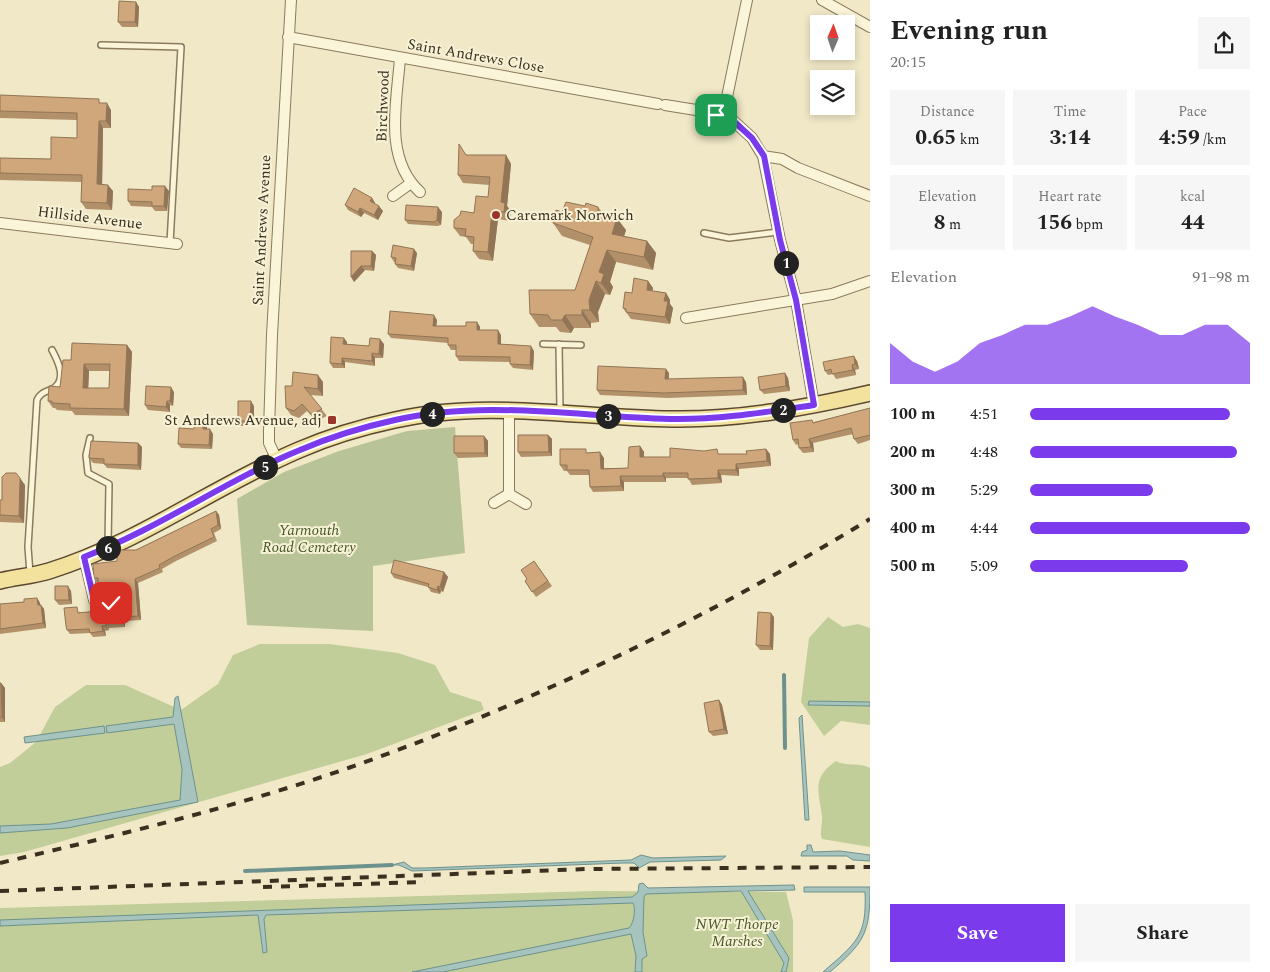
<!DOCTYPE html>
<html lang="en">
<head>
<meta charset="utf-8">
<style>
  body { margin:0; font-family:Spectral,serif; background:#f6f6f6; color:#222; height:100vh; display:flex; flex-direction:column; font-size:19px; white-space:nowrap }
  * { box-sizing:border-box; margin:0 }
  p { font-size:16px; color:#767676 }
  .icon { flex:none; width:28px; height:28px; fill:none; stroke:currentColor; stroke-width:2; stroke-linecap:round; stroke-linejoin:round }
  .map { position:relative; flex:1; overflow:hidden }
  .sheet { display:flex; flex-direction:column; background:#fff; width:400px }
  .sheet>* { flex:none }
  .needle { width:32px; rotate:2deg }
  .controls { position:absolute; left:810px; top:15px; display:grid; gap:10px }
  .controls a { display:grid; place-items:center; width:45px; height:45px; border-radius:0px; background:#fff; box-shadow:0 2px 8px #0003; font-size:25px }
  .pin { position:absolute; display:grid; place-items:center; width:42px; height:42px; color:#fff; margin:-21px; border-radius:10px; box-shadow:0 2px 8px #0006 }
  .km { position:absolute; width:25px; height:25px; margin:-12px; border-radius:50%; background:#222; color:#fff; font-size:14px; line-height:25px; text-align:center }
  .round { display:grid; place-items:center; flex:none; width:52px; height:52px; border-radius:0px; background:#f6f6f6 }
  .headline { display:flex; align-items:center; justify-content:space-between; height:85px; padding:0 20px }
  h1 { font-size:28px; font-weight:700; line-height:38px }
  .stats { display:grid; grid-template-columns:repeat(3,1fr); gap:8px; height:85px; padding:5px 20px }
  .stats div { display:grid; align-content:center; border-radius:0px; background:#f6f6f6; text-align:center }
  .stats b { font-size:21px; font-weight:700 }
  .stats small { font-size:14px; font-weight:400 }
  .stats p { font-size:14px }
  .chart { height:140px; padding:10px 20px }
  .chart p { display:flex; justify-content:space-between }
  .chart svg { width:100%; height:90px; margin-top:5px; fill:#7c3aed; opacity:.7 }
  .action { display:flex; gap:10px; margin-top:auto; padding:10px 20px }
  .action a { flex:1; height:58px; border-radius:0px; background:#7c3aed; color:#fff; font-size:20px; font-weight:700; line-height:58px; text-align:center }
  .action a+a { background:#f6f6f6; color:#222 }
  ul { padding:0 20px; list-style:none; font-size:16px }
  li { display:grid; grid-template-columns:80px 60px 1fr; align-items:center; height:38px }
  li i { height:12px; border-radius:6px; background:#7c3aed }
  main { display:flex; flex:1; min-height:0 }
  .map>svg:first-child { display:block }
  .green { fill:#c2ce99 }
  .cemetery { fill:#b9c398 }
  .water { fill:#a7c3be; stroke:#6d928d }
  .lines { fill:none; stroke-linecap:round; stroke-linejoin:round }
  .stream { stroke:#6d928d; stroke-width:4 }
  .service-casing { stroke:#8b7a5b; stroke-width:8 }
  .minor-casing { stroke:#8b7a5b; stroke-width:12 }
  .primary-casing { stroke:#59482f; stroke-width:18 }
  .service { stroke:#faf4d9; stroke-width:5 }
  .minor { stroke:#faf4d9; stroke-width:10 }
  .primary { stroke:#f3e29d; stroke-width:15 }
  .rail { stroke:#3b301f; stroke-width:4; stroke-dasharray:9 9; stroke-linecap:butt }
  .wall { fill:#b2906a; fill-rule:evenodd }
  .shaded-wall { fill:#917556 }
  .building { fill:#cfa77b; stroke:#917556; fill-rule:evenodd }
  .route-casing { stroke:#fff; stroke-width:10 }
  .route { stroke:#7c3aed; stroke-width:6 }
  .poi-dot { fill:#9c3529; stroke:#f7f1d6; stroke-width:2 }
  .labels { text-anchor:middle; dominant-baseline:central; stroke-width:4; stroke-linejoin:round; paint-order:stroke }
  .street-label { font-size:15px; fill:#3b301f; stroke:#f7f1d6 }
  .poi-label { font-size:15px; fill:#3b301f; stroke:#f7f1d6; text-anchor:start }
  .park-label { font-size:15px; font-style:italic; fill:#455825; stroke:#f7f1d6 }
</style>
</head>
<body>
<main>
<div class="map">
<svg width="870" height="972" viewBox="0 0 870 972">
  <rect width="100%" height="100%" fill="#f0e8c6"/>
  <path class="green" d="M828 617 843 627 858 624 870 628V725L841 721 824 736 801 702 809 638Z
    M260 644H329L398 653 435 665 450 692 481 702 484 710 367 754 24 852 0 856V767L10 763 36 742 55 707 86 685H125L181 710 218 684 233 655Z
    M836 761C847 767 858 762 870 768V847L822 839C819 832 823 824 822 816 819 792 811 778 836 761Z
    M594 891 786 892 793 920V972H0V908Z"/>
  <path class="cemetery" d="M455 427 465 553 373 566V631L247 625 237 499 284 472 339 451 407 431Z"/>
  <path class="water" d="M178 696 198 802 67 828 0 833V826L51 824 180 800 182 769 174 724 107 733 106 726 173 717 175 698Z
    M809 701 870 702V706L808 705Z
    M802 715 809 820H805L799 718Z
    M104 726 105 733 25 743 24 737Z
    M807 845H811L813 852 840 851 870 855V861L853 860 847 856H801L802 852 807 850Z
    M641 855 653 858 726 856 721 860 650 862 639 868 634 863H623L412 871 399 865H392L404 862 412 868H425L631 860Z
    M643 883 648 888 794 885 795 890 748 891 789 958 786 972H781L784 963 741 891 646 894 644 897 643 932 647 956 642 959V972H635L636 956 631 934 443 972H412L629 928C634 923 636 909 633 903L266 915 264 919 267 952 263 953 258 915 0 926V920L632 897 638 892 639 884Z
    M804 887H870C870 933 865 942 830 972H823C856 943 867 937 865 892H804Z"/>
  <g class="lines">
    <path class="stream" d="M784 675 785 748
      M245 871 392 865"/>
    <g class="service-casing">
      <path id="service" d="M101 45 181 47 170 243
        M704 233 729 238 778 232
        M543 344 581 345
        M559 344 560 410
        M90 438 86 455 88 473 109 484 108 545
        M30 574 28 547 37 400C40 393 45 392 52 389 68 381 58 361 52 350"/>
    </g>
    <g class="minor-casing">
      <path id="minor" d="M747 0 727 97V115L752 138 763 156 780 240 796 300 814 405
        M822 0 870 27
        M288 37 658 104
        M400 58C397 102 383 158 420 192
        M665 105 727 115
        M763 156 782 159 798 168 870 196
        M393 196 411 183
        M0 223 177 244
        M686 318 832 294 870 281
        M277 460 269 443V431L272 335 291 0
        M509 494 526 504
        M494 503 509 494V410
        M84 557 94 600 111 603"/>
    </g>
    <g class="primary-casing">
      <path id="primary" d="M0 581C16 577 33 576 49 571 139 543 214 486 299 450 329 437 362 427 395 420 486 399 580 418 672 419 738 420 805 408 870 393"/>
    </g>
    <use href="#service" class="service"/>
    <use href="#minor" class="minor"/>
    <use href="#primary" class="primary"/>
    <path class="rail" d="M0 863C118 835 237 807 351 767 532 703 706 619 870 519
      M263 887 425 882
      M0 891 587 869 870 867"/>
  </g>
  <path class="wall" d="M136 2 139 7 138 27H122L118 22Z
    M0 95 101 103 111 110V128H103L102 184 113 191 112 210 86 209 81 202 82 182 0 180V158L51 159 77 138V120L0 118Z
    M467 155H506L511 164 507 206 511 211 510 221 498 219 493 261 479 259 473 251V244H471L466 237 460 236 454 228 474 213 488 197 490 185 463 183 458 175Z
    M169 191 167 211H155L152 207 131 206 128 201Z
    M372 198 375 203V204L383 211 378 220 364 213 361 217 348 210 345 205Z
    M585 206 598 207 602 212 626 230 624 236 647 241 656 253 653 270 616 262 610 282 613 287 610 295 605 294 598 312 599 322 591 323V328H574L571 333 560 332 556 327H539L530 314 575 290 590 245 562 236 553 223 562 212Z
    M442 212 441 225 437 226 408 224 405 220Z
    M351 251H372L376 255 374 271 365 270 354 282Z
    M417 253 414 271 398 268 395 264V262H394L391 257Z
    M648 281 653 288 652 291 666 293 670 300V304L673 308 670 324 631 319 623 308 632 293Z
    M437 320 436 326H466L477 322 480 327V330L501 335V344L534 351 533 370 513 368 510 364V362L459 361 456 356V350H451L448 345V343L391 338 388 334Z
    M347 342V344L369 346 384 344 383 358H375V366L345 362V368H333L330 363Z
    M127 345 132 352 129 416 75 415 72 411 57 410 55 408H53L48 401 60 387 71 360ZM89 371H110L109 388H88Z
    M857 361 859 369 855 370 856 375 836 379 833 374 828 375 825 371Z
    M669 373V379L746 382 747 395 668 398 600 395 597 390Z
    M785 373 788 378 790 391 764 394 760 390Z
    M323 382V396L310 395 327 416 316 421 307 411 299 418 291 415 286 408 292 386Z
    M174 392 173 406 170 405V412L148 410 145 405Z
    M254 406V426H241L238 421Z
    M870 408V440L858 444 854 439 853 434 813 443 814 452 803 453 799 448V444L796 445 793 440 814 422 847 414Z
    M207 425V429L213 434 212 449 181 448 178 444 194 429Z
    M548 435 552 439V456L521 457 518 452Z
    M484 436 488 441V457L458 458 454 453Z
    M138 443 142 447 141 470 107 468 104 464 93 463 89 458Z
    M640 446 644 452V457H670L721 454H747L766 449 770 454 771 466 739 469V476L721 475 722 483 692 485 688 478H666V482H624V491L593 492 590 487 589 475H570L567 471H564L560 465 589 453 604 458V468H628Z
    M25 485 24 523 0 522V500H2Z
    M216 511 219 515 221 529 214 533 217 541 176 561 162 569 163 572 138 583 141 620 125 621V627L109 628V630L105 631 106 636 93 637 90 633 70 634 67 630 80 611V613L118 609 116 588H101L98 583H97L94 578 117 561 136 550Z
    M534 561 552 586 536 597 525 581 527 579Z
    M444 572 448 577 443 592 441 591 440 594 431 592 428 587 394 578 391 573Z
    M71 591 72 604 59 605 55 600Z
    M37 598 40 603V605H41L44 609 46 628 0 634V604L24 602Z
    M774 617 773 650H760L756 645Z
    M0 683H1L5 688V722H0Z
    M719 700 722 705 728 734 713 736 709 732Z"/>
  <path class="shaded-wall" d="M136 2 139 7 138 27 135 22Z
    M107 103 111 110V128L106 121Z
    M99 121 103 128 102 191 97 184Z
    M506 155 511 164 507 206 511 211 510 221 504 212 501 202Z
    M108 185 113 191 112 210 107 203Z
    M165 186 169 191 167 211 164 206Z
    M372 198 375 203 373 206 370 201Z
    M379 206 383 211 378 220 374 215Z
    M438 207 442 212 441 225 437 220Z
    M360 208 364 213 361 217 358 212Z
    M492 211 498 219 493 261 488 252Z
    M617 218 626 230 621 246 612 234Z
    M647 241 656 253 653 270 644 257Z
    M414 249 417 253 414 271 411 266Z
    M607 250 616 262 610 282 613 287 610 295 601 283 599 272Z
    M372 251 376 255 374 271 371 266Z
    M361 266 365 270 354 282 351 277Z
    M596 281 605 294 598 312 599 322 590 310 589 300Z
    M648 281 653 288 651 297 647 290Z
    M666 293 670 300V304L673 308 670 324 665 317 664 301Z
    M582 310 591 323V328L582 315Z
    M434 315 437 320 436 331 433 326Z
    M565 315 574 328 571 333 562 320Z
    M477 322 480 327V334L477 330Z
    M498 330 501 335V349L498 344Z
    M344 338 347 342V349L343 344Z
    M380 339 384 344 383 358 379 354Z
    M127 345 132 352 129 416 124 409Z
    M531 346 534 351 533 370 530 365Z
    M372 353 375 358V366L372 361Z
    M854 356 857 361 859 369 855 364Z
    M342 358 345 362V368L342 364Z
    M84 364 89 371 88 395 83 388Z
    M852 365 855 370 856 375 853 370Z
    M666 369 669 373 668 384 665 379Z
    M785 373 788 378 790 391 786 386Z
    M318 375 323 382V396L318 389Z
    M743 377 746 382 747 395 743 390Z
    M171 387 174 392 173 406 170 401Z
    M167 401 170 405V412L166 407Z
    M251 401 254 406V426L250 421Z
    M204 420 207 425V433L203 429Z
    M210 429 213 434 212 449 209 445Z
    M548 435 552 439V456L549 452Z
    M484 436 488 441V457L485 453Z
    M809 439 813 443 814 452 811 447Z
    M138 443 142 447 141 470 138 465Z
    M640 446 644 452V462L640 457Z
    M766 449 770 454 771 466 767 461Z
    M600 452 604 458V474L601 469Z
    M736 464 739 469V476L736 470Z
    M718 470 721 475 722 483 718 478Z
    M663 473 666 478V482L663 476Z
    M620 476 624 482V491L621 486Z
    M20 478 25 485 24 523 19 516Z
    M216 511 219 515 221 529 218 525Z
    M444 572 448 577 443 592 440 587Z
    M135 579 138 583 141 620 138 616Z
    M68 586 71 591 72 604 69 600Z
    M438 586 441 591 440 594 437 590Z
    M37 598 40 603 41 610 38 605Z
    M41 605 44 609 46 628 43 623Z
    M771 613 774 617 773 650 770 646Z
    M122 617 125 621V627L122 622Z
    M102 626 105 631 106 636 103 631Z
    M1 683 5 688V722L2 717Z
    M719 700 722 705 728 734 724 729Z"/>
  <path class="building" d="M119 1 136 2 135 22H118Z
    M0 95 99 99V103H107L106 121H99L97 184 108 185 107 203 81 202 82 175 0 173V158L51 159V137L77 138V113L0 111Z
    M459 144 466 155H506L501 202 505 203 504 212 492 211 488 252 473 251 474 237 465 236 466 229 454 228V220L460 215 461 211 474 213 476 196 488 197 490 177 458 175Z
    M152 186H165L164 206H152V202L128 201V189L152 190Z
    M354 188 372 198 370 201 379 206 374 215 360 208 358 212 345 205Z
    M566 202 585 206 586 203 598 207V211L617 218 612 234 647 241 644 257 607 250 599 272 604 274 601 283 596 281 589 300 590 310H582V315H565L562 320H551L548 315 530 314 529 290H575L593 237 553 223 556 210 562 212Z
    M406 205 438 207 437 220 434 222 405 220Z
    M393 245 414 249 411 266 395 264 396 258 391 257Z
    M351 251H372L371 266H361L351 277Z
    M634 278 648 281 647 290 666 293 664 301H668L665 317 626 312V309L623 308 625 292 632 293Z
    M390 311 434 315 433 326H466V322H477V330H498V344L531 346 530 365 510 364V357L456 356V345H448V338L388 334Z
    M331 337 344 338 343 344 369 346 370 338 380 339 379 354 372 353V361L342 358V364L330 363Z
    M72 343 127 345 124 409 70 408V404L52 403V401H48L49 386 60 387 63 360H71ZM84 364H110L109 388H83Z
    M854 356 855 364 852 365 853 370 832 374 831 369 825 371 823 362Z
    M598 366 666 369 665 379 743 377V390L664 393 597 390Z
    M293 372 318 375V389L304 387 322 409 311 414 302 404 294 411 286 408 285 386H292Z
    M785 373 786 386 760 390 758 377Z
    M146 386 171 387 170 401H167L166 407 145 405Z
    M238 401H251L250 421H238Z
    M870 408V435L854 439 851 428 809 439 811 447 799 448 798 439 793 440 790 423 812 420 813 423 847 414Z
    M195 420H204L203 429H210L209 445 178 444 179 428 194 429Z
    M518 435H548L549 452H518Z
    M454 436H484L485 453H454Z
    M91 441 138 443V465L104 464V459L89 458Z
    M640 446V457H670V448L704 451 717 449 718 454H747L746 451 766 449 767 461 736 464V470H718V478L688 479V473H663V476H620L621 486 590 487 589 470H567V465H560V449H586V453L600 452 601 469 628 468 629 447Z
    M6 473H16L20 478 19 516 0 515V500H2V477Z
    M216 511 218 525 211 529 214 537 173 557 159 565 160 568 135 579 138 616 122 617V622L106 623V626H102L103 631 90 633 89 629 67 630 66 626 64 608 77 607 78 613 118 609 116 583 98 584V578H94L93 564 117 561V550H136Z
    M394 560 444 572 440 587 438 586 437 590 428 587 429 584 391 573Z
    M534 561 548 581 532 592 525 581 527 579 521 570Z
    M55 586H68L69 600H55Z
    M37 598 38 605H41L43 623 0 629V604L24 602V599Z
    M758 612 771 613 770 646 756 645Z
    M0 683H1L2 717H0Z
    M719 700 724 729 709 732 704 703Z"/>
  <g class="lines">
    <g class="route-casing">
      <path id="route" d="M111 603 94 600 84 557C160 528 226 480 300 450 330 437 363 427 395 420 485 399 579 417 670 419 718 420 766 412 814 405L796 300 780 240 764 156 752 138 727 115H716"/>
    </g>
    <use href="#route" class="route"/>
  </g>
  <g class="poi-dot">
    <circle cx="496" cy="215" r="5"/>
    <rect x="327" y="415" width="10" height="10" rx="2.5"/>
  </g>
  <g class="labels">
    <g class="street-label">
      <text transform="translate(476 56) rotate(10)">Saint Andrews Close</text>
      <text transform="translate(383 106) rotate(-88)">Birchwood</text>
      <text transform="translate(90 218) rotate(7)">Hillside Avenue</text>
      <text transform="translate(262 230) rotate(-87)">Saint Andrews Avenue</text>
    </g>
    <g class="poi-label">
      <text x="506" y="215">Caremark Norwich</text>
      <text x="322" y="420" text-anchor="end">St Andrews Avenue, adj</text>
    </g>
    <g class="park-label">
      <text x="309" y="530">Yarmouth<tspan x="309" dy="17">Road Cemetery</tspan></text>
      <text x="737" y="924">NWT Thorpe<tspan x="737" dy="17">Marshes</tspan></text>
    </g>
  </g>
</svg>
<div class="controls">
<a><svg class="needle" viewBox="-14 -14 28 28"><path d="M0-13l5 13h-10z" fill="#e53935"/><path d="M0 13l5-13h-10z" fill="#767676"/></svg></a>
<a><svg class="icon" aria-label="layers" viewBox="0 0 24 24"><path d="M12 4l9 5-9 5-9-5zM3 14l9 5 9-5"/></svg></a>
</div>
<div class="pin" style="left:716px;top:115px;background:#1e9e55"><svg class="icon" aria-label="arrive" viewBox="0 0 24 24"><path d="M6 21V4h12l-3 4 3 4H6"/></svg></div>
<div class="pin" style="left:111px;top:603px;background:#d93025"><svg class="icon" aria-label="check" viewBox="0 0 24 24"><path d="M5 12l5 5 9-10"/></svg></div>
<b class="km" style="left:786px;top:263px">1</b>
<b class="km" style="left:783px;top:410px">2</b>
<b class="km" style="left:608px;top:416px">3</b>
<b class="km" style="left:432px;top:414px">4</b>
<b class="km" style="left:265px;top:467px">5</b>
<b class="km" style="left:108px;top:548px">6</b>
</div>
<section class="sheet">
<div class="headline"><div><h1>Evening run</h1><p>20:15</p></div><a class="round"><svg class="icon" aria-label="share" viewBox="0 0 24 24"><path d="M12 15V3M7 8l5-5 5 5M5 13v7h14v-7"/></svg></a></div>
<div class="stats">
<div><p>Distance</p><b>0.65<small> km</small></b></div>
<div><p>Time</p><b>3:14</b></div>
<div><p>Pace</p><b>4:59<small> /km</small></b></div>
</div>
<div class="stats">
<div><p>Elevation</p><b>8<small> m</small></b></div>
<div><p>Heart rate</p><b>156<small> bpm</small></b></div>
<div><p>kcal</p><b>44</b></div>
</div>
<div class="chart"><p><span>Elevation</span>91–98 m</p>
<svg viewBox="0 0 160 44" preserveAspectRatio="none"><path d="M0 44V24L10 33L20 38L30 33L40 24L50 20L60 15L70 15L80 11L90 6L100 11L110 15L120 20L130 20L140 15L150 15L160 24V44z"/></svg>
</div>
<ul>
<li><b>100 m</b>4:51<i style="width:91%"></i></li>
<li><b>200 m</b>4:48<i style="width:94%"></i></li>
<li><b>300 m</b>5:29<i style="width:56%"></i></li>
<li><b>400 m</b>4:44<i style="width:100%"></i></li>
<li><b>500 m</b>5:09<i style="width:72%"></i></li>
</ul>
<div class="action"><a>Save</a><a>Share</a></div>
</section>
</main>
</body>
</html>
